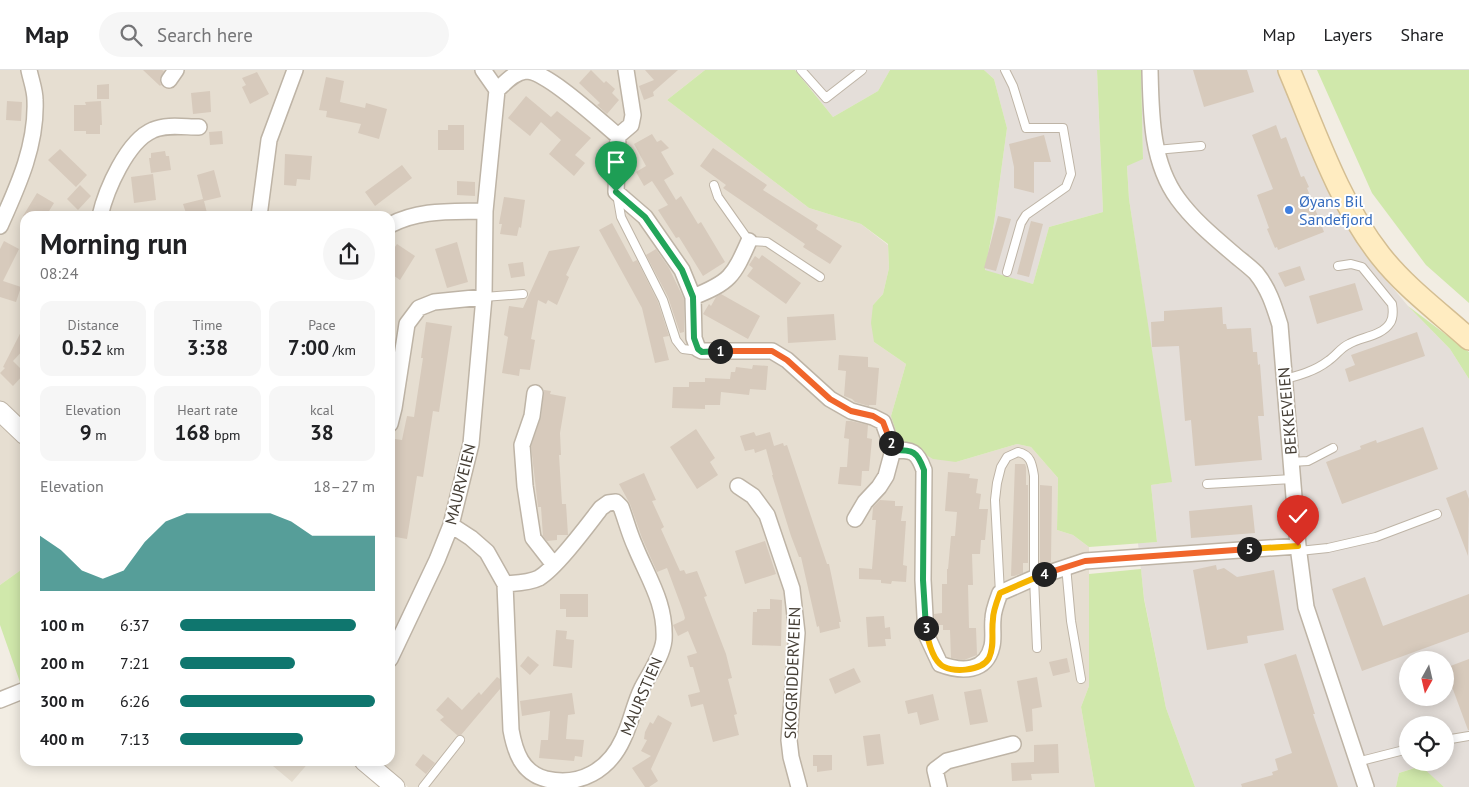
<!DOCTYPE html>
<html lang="en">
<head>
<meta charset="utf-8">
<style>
  body { margin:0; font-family:"PT Sans",sans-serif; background:#f6f6f6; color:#202124; height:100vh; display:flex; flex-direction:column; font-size:19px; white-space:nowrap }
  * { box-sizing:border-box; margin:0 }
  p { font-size:16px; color:#757577 }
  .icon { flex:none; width:28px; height:28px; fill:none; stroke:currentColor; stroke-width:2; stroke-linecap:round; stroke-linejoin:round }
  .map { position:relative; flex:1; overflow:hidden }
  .drawer { position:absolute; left:20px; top:141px; width:375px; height:555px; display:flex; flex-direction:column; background:#fff; border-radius:15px; box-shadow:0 2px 12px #0003 }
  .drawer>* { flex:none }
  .needle { width:32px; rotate:188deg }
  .fabs { position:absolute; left:1399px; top:581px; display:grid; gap:10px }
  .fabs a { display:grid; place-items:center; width:55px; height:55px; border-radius:50%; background:#fff; box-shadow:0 2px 12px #0003; font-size:25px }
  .pin { position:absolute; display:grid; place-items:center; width:42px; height:42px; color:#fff; margin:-51px -21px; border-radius:50% 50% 50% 0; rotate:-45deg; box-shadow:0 0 5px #0007 }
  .pin .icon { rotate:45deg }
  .km { position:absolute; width:25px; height:25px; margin:-12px; border-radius:50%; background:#222; color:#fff; font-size:14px; line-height:25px; text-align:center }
  .round { display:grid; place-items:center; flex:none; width:52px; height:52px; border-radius:26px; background:#f6f6f6 }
  .summary { display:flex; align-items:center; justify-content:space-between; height:85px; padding:0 20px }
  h1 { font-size:28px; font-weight:700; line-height:38px }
  .metrics { display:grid; grid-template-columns:repeat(3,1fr); gap:8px; height:85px; padding:5px 20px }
  .metrics div { display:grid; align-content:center; border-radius:12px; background:#f6f6f6; text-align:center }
  .metrics b { font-size:21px; font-weight:700 }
  .metrics small { font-size:14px; font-weight:400 }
  .metrics p { font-size:14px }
  .chart { height:140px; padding:10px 20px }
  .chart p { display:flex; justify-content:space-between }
  .chart svg { width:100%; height:90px; margin-top:5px; fill:#0f766e; opacity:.7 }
  ul { padding:0 20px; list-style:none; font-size:16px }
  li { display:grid; grid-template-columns:80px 60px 1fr; align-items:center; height:38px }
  li i { height:12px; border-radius:6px; background:#0f766e }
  header { display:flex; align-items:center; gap:30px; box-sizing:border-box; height:70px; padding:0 25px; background:#fff; border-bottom:1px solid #e0e0e0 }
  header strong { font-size:24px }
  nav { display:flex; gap:28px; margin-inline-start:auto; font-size:18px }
  .search { width:350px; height:45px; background:#f6f6f6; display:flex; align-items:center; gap:12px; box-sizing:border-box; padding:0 18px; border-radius:28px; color:#757577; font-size:19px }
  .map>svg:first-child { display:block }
  .residential { fill:#e6ded1 }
  .industrial { fill:#e4ded9; fill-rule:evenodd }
  .green { fill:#d0e8ab }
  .building { fill:#d7cabc }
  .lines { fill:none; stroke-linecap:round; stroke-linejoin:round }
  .service-casing { stroke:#beb4a6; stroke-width:10 }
  .minor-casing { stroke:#beb4a6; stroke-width:18 }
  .tertiary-casing { stroke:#beb4a6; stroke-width:21 }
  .secondary-casing { stroke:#d4be92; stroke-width:24 }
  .service { stroke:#fff; stroke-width:8 }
  .minor { stroke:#fff; stroke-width:15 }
  .tertiary { stroke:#fff; stroke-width:19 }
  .secondary { stroke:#ffecc1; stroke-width:21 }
  .split-1-casing { stroke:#fff; stroke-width:10 }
  .split-2-casing { stroke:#fff; stroke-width:10 }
  .split-3-casing { stroke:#fff; stroke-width:10 }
  .split-4-casing { stroke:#fff; stroke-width:10 }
  .split-5-casing { stroke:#fff; stroke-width:10 }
  .split-6-casing { stroke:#fff; stroke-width:10 }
  .split-1 { stroke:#22a559; stroke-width:6 }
  .split-2 { stroke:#f0652b; stroke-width:6 }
  .split-3 { stroke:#22a559; stroke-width:6 }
  .split-4 { stroke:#f5b400; stroke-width:6 }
  .split-5 { stroke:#f0652b; stroke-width:6 }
  .split-6 { stroke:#f5b400; stroke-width:6 }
  .shop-dot { fill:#3f7fe0; stroke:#fff; stroke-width:2 }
  .labels { text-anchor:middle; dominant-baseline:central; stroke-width:4; stroke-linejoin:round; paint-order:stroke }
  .shop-label { font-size:16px; fill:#366cbe; stroke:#fff; text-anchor:start }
  .street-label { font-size:16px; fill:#443d34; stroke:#fff }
</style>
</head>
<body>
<header>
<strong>Map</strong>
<div class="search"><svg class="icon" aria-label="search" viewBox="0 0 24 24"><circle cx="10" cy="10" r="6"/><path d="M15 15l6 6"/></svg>Search here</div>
<nav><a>Map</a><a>Layers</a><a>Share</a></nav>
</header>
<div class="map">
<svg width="1469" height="717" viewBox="0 0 1469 717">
  <rect width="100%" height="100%" fill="#f2ede3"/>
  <path class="residential" d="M0 0H705L667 30 809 138 861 154 888 175 889 198 883 224 873 235 874 272 906 294 891 346 956 392 1017 374 1031 377 1058 408 1057 460 1073 465 1089 477V616L1081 637 1095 717H408L377 691H390V146H25V497L0 515Z
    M267 691H310L292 712Z"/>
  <path class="industrial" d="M795 0H890L878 21 833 47Z
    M984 0H1097L1103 142 1049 157 1033 214 985 201 994 153 1007 58 994 9Z
    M1141 0H1279L1336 126 1367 187 1408 236 1450 279 1469 309V717H1444L1420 696 1399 703 1396 717H1195L1166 638 1144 528 1138 473 1157 472 1151 415 1171 412 1129 129 1127 95 1143 88ZM1408 590H1445V628H1408ZM1408 655H1445V692H1408Z"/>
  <path class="green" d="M705 0H795L833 47 878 21 890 0H984L994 9 1007 58 994 153 985 200 1033 214 1049 157 1103 142 1097 0H1141L1143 89 1127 96 1129 129 1172 412 1151 415 1157 472 1089 477 1073 465 1057 460 1058 408 1031 377 1017 374 956 392 933 389 898 368 891 346 906 294 874 272 871 253 873 235 883 224 889 198 888 174 861 154 809 138 667 30Z
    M1317 0H1469V233L1426 195 1372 123Z
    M1408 236 1469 282V309L1450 279Z
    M25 497V615H21L0 555V515Z
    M1141 499 1144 529 1166 638 1195 717H1095L1081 637 1089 616V504Z
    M1421 696 1444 717H1396L1399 703Z"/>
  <path class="building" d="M143 0H162L164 1 160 10 161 15 160 16Z
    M591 0 604 13 606 11 615 19 612 23 619 30 607 44 597 35 600 33 579 13Z
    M645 0H678L653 22 654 26 644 30 639 16 654 10Z
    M1193 0H1247L1254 22 1204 37Z
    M257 2 269 24 250 34 242 17 246 15 242 8Z
    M326 7 344 11 340 32 365 38 366 33 387 39 379 69 358 63 361 54 326 47 327 41 319 40Z
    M109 14V29H97V15Z
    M210 21 211 42 193 44 191 23Z
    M526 26 551 47 557 41 591 68 575 85 585 93 574 106 549 84 561 70 541 52 530 66 508 48Z
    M7 31 22 32 21 51 6 50Z
    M101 31 102 55H100V64H86V61H74V35H86L85 32Z
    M448 55H464V80H438V60H448Z
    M1276 55 1281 69 1286 67 1301 107 1304 106 1309 117 1307 118 1324 162 1278 180 1277 177 1275 178 1267 159 1269 158 1257 125 1273 119 1252 65Z
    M222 61 223 74 210 75 209 62Z
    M652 64 657 72 661 70 669 78 661 82 674 104 664 110 676 130 681 126 698 154 701 152 725 192 703 206 679 167 676 168 658 140 668 135 652 111 644 116 636 102 646 96 634 74Z
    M1044 65 1051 92H1034V123L1014 118V97L1009 74Z
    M713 78 767 115 763 120 818 155 816 159 842 176 830 194 803 177 805 174 723 118 726 115 700 96Z
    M60 79 87 105 76 117 48 90Z
    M165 81 166 86H169L171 100 151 103 149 88H151V83Z
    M285 84 312 86 310 110 297 109 296 116 284 115Z
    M402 95 412 108 375 136 365 122Z
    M214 100 221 127 204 131 207 143 187 146 183 134 203 129 197 105Z
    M153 104 156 130 134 133 131 107Z
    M457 111 475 112V126L457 125Z
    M80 115 91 126 78 140 67 129Z
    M37 123 54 133 46 146H23Z
    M504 127 525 130 521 158 519 157 517 166 500 164 502 154H499Z
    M998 146 1011 149 996 201 984 198Z
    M1031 151 1043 154 1029 207 1017 204Z
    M612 153 633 192 637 190 658 232 669 266 663 267 669 290 655 293 642 238 599 160Z
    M4 171 19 179 3 211 21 217 16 232 0 227V179Z
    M457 172 468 212 447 218 435 179Z
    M397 174 415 186 400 210 390 203V184Z
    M580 176 566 205 569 207 557 235 548 230 546 234 538 230 531 269 535 270 530 300 520 299 519 306 502 303 508 267 504 265 509 236 523 238 549 181Z
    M656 179 669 198 684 229V262L680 263 668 227 646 185Z
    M762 185 801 213 786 234 747 206 753 198 749 195 755 186 759 189Z
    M523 192 525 206 511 208 508 194Z
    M1300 196 1305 210 1285 217 1278 203Z
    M1355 213 1363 240 1317 254 1309 226Z
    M721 224 760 246 748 269 703 244 709 234 711 236 716 227Z
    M1222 237 1223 254H1226L1227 259 1251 258 1253 282H1257L1258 295 1260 294 1264 346H1258L1262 390 1195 396 1191 350 1185 351 1179 276 1152 277 1151 252 1164 251V241Z
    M834 244 836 270 788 273 787 247Z
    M426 252 452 256 439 342 433 341 423 407 417 406 407 469 390 466V402L395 369 402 370 407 346 414 347 423 288H421Z
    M25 254V278L13 291 25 303 13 316 0 303 5 298 3 297Z
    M1417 262 1425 286 1349 312 1345 299 1355 295 1351 285Z
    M839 285 868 287V297L879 298 876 335H869V336L855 332 852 329 844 326 846 301 838 300Z
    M753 295 768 296 766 320 750 319 749 325 721 322 720 335H705V339L672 338 673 317H689V312H705V308L730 309 731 302H735L736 297 752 299Z
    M544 320 551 321 550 324 566 327 560 363 561 385H559L562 434H566L568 465H557V470L547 471 543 466 541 437H538L531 376 541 347Z
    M846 351H851L868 355 867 368 872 369 869 401H862L861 416 838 414 840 397H847L849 369 844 368Z
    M1423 357 1438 399 1342 434 1326 392 1361 379 1360 376 1376 370 1377 373Z
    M696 359 715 388 710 392 718 405 697 419 670 377Z
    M754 362 756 366 770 362 774 376 783 373 784 376 787 375 827 494H829L841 552H839L840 558 820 563 819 556 817 557 801 487H799L791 466 772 405H773L766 379 755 383 754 379 745 381 740 366Z
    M1015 394H1025L1026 397V415H1028V493H1023V503L1014 506H1011Z
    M948 402 970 404 969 408 978 409 976 423 981 424 979 439H988L985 470H981L980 484H972L973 515H968L969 558H976L977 585 964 590 951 588 950 560H943V555H935L934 544 942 543V514H947V499H948L951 466H955L957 442 945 441Z
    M644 403 656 430 652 431 664 457 661 459 680 501 684 500 686 504 697 501 707 526 704 527 726 584 732 608 728 609 737 644 734 645 739 665 713 672 703 634 691 637 688 625 700 622 693 597H690L687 586 697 583 688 561 678 566 673 555 684 550 685 548 683 541 667 498 657 502 642 468 630 434 619 414Z
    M1040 415 1052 416 1051 492 1048 494 1040 493Z
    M1466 420 1469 429 1468 486 1446 428Z
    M880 430 895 431V436H903L901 451H906L903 495 907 496 906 512 892 511 891 514 881 513V510L859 509V498L872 499 876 450H872L873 437Z
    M1252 435 1255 463 1191 468 1189 441Z
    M765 471 776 504 745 514 735 481Z
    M1216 495 1217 500 1224 498 1237 507 1274 500 1284 560 1247 566 1248 573 1207 580 1193 500Z
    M1365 507 1383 556 1469 524V562L1362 601 1332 519Z
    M560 524H588V547H566V539H560Z
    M770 529 782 530 781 576 752 575 753 542H757V539H770Z
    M884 546 885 558 890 557 891 569H885L886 576 868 577 866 547Z
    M556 560 567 561 566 569 574 570 572 598 553 596Z
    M1296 584 1315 644H1313L1338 717H1242L1241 714 1273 705 1272 702 1278 700 1275 689 1292 683 1264 594Z
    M528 586 539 595 530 605 520 596Z
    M1067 588 1070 602 1053 606 1049 592Z
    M1469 589V660H1468L1445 598Z
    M854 598 861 612 835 624 829 609Z
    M497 607 500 609V619L461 665H457L440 650 444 647 436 640 448 627 462 640 479 622 481 625Z
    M1037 607 1042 637 1032 639 1033 661 1026 662 1017 611Z
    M981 619 988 652 970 655 964 622Z
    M572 623 575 644 568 645 566 669 584 670 582 687 575 686 574 691 539 688 541 670H548L550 641 522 646 520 631Z
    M933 624 939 650 920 655 917 642 908 644 905 631Z
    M658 645 672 653 651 699 658 711 649 717H645L632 698 651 686 641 681 647 670 644 669 645 662 650 652 653 654Z
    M880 664 884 694 867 696 863 666Z
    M1058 674 1059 703 1031 704 1032 710 1012 711 1011 693 1034 692V675Z
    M423 684 435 693 426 704 415 695Z
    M813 685H832V700L817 702V696H813Z"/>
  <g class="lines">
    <g class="service-casing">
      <path id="service" d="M801 0 826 28 862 0
        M1005 0 1013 16 1026 58H1063L1071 104 1066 117 1026 145 1021 153 1007 202
        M1156 80 1201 76
        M714 115 718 127 749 171 767 172 820 207
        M617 124 621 147 663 230 676 270 683 279 699 281
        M484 227 523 224
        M1285 309C1300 305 1315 301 1328 291 1336 286 1340 278 1349 274 1361 267 1382 266 1390 253 1394 247 1393 240 1392 234L1362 197 1351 194 1338 196
        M1291 392 1308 391 1333 378
        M1207 414 1293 409
        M1299 481 1328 478 1376 467 1437 444
        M1066 496 1071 551 1081 609
        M1000 523 995 430 997 413 1001 397 1007 387 1018 382C1031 385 1032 394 1034 406V508L1037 578
        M1445 670 1469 666
        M1357 692 1408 679
        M423 717 460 670"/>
    </g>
    <g class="minor-casing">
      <path id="minor" d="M483 0 497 20
        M626 0 633 45 631 55 618 66 616 122 645 147 682 200 693 227 694 268 698 279 702 281H772L787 290 830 329 851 341 873 347 883 352 893 380
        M1150 0C1151 44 1151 92 1178 129 1194 151 1215 168 1236 186 1242 191 1250 197 1256 203 1269 219 1274 236 1280 255L1298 476 1306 537 1366 717
        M169 10 176 0
        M100 146C106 120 127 71 153 60 166 54 184 57 199 57
        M259 146 269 70 295 0
        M390 155C420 139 452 142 485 141
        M0 156C18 116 37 75 35 30 35 20 31 10 29 0
        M693 227C730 212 733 207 749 171
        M535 323 532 346 522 375 525 416 533 468 554 495
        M390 354 394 338 407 254 419 238 434 232 484 227
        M738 416 753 426 767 445 792 519 797 563 789 670 791 687 799 717
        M855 449 865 432 879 417 886 406 893 380C913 380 917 381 924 400L923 510 926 564 940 594C961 602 986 603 992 576 994 568 992 558 993 549 993 541 997 531 1000 523L1034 508 1085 491 1298 476
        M451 455 471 468 487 482 505 514 511 660C515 682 522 703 546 709 580 717 609 700 623 669 631 653 634 634 642 618 649 604 662 587 664 570 666 533 648 508 635 476 629 463 626 450 621 437L616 432 608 433 601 438C587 456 557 497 539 508 529 513 516 513 505 514
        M390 589 437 490 451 455 471 374 484 227 485 141 497 20C505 13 514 2 526 1 547 1 600 51 618 66
        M0 630 25 620
        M939 717 935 700 947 691 1013 674"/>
    </g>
    <g class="tertiary-casing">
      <path id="tertiary" d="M0 341 25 365
        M364 691 395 717"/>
    </g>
    <g class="secondary-casing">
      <path id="secondary" d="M1289 0C1315 61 1339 133 1380 185 1405 217 1439 242 1469 269"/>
    </g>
    <use href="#service" class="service"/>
    <use href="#minor" class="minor"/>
    <use href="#tertiary" class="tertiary"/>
    <use href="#secondary" class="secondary"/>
  </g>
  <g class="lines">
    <g class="split-1-casing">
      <path id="split-1" d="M616 122 645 147 682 200 693 227 694 268 698 279 702 282 720 281"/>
    </g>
    <g class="split-2-casing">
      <path id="split-2" d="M720 281H772L787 290 830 329 851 341 873 346 883 352 891 373"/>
    </g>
    <g class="split-3-casing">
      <path id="split-3" d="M891 373 894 380C913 380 917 381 924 400L923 510 926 558"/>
    </g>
    <g class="split-4-casing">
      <path id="split-4" d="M926 558C927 568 932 587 940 594 950 604 982 601 989 588 995 575 991 563 993 549 993 541 997 531 1000 523L1044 504"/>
    </g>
    <g class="split-5-casing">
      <path id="split-5" d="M1044 504 1085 491 1249 479"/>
    </g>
    <g class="split-6-casing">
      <path id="split-6" d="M1249 479 1298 476"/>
    </g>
    <use href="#split-1" class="split-1"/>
    <use href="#split-2" class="split-2"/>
    <use href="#split-3" class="split-3"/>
    <use href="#split-4" class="split-4"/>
    <use href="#split-5" class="split-5"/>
    <use href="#split-6" class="split-6"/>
  </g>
  <circle class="shop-dot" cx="1289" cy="140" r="5"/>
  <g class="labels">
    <g class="shop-label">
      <text x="1299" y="131">Øyans Bil<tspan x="1299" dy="18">Sandefjord</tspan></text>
    </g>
    <g class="street-label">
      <text transform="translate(1287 341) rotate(-95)">BEKKEVEIEN</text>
      <text transform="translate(460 414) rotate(-76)">MAURVEIEN</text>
      <text transform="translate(792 603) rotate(-88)">SKOGRIDDERVEIEN</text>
      <text transform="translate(641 626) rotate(-67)">MAURSTIEN</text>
    </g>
  </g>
</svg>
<div class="fabs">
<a><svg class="needle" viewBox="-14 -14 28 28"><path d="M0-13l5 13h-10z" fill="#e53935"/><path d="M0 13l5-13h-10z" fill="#757577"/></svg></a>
<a><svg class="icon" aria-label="locate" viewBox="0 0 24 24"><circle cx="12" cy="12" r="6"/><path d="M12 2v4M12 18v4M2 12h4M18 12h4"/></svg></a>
</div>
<div class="pin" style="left:616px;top:122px;background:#1e9e55"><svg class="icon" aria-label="arrive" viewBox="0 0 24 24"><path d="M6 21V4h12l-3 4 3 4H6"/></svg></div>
<div class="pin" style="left:1298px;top:476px;background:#d93025"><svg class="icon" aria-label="check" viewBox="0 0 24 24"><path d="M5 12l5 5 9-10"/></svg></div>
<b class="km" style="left:720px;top:281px">1</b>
<b class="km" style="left:891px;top:373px">2</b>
<b class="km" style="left:926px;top:558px">3</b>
<b class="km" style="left:1044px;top:504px">4</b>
<b class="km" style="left:1249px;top:479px">5</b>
<section class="drawer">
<div class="summary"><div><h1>Morning run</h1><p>08:24</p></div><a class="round"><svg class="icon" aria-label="share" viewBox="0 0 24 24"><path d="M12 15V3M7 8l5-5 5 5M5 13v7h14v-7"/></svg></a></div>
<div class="metrics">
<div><p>Distance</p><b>0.52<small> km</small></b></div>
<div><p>Time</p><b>3:38</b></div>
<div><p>Pace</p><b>7:00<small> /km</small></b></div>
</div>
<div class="metrics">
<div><p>Elevation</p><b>9<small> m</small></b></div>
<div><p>Heart rate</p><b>168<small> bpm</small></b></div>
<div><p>kcal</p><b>38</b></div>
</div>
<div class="chart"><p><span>Elevation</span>18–27 m</p>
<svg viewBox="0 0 160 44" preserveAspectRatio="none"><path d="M0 44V17L10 24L20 34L30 38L40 34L50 20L60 10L70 6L80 6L90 6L100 6L110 6L120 10L130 17L140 17L150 17L160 17V44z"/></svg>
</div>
<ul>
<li><b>100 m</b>6:37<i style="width:90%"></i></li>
<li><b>200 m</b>7:21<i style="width:59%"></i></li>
<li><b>300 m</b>6:26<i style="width:100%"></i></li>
<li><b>400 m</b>7:13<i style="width:63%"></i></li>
</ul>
</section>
</div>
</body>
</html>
